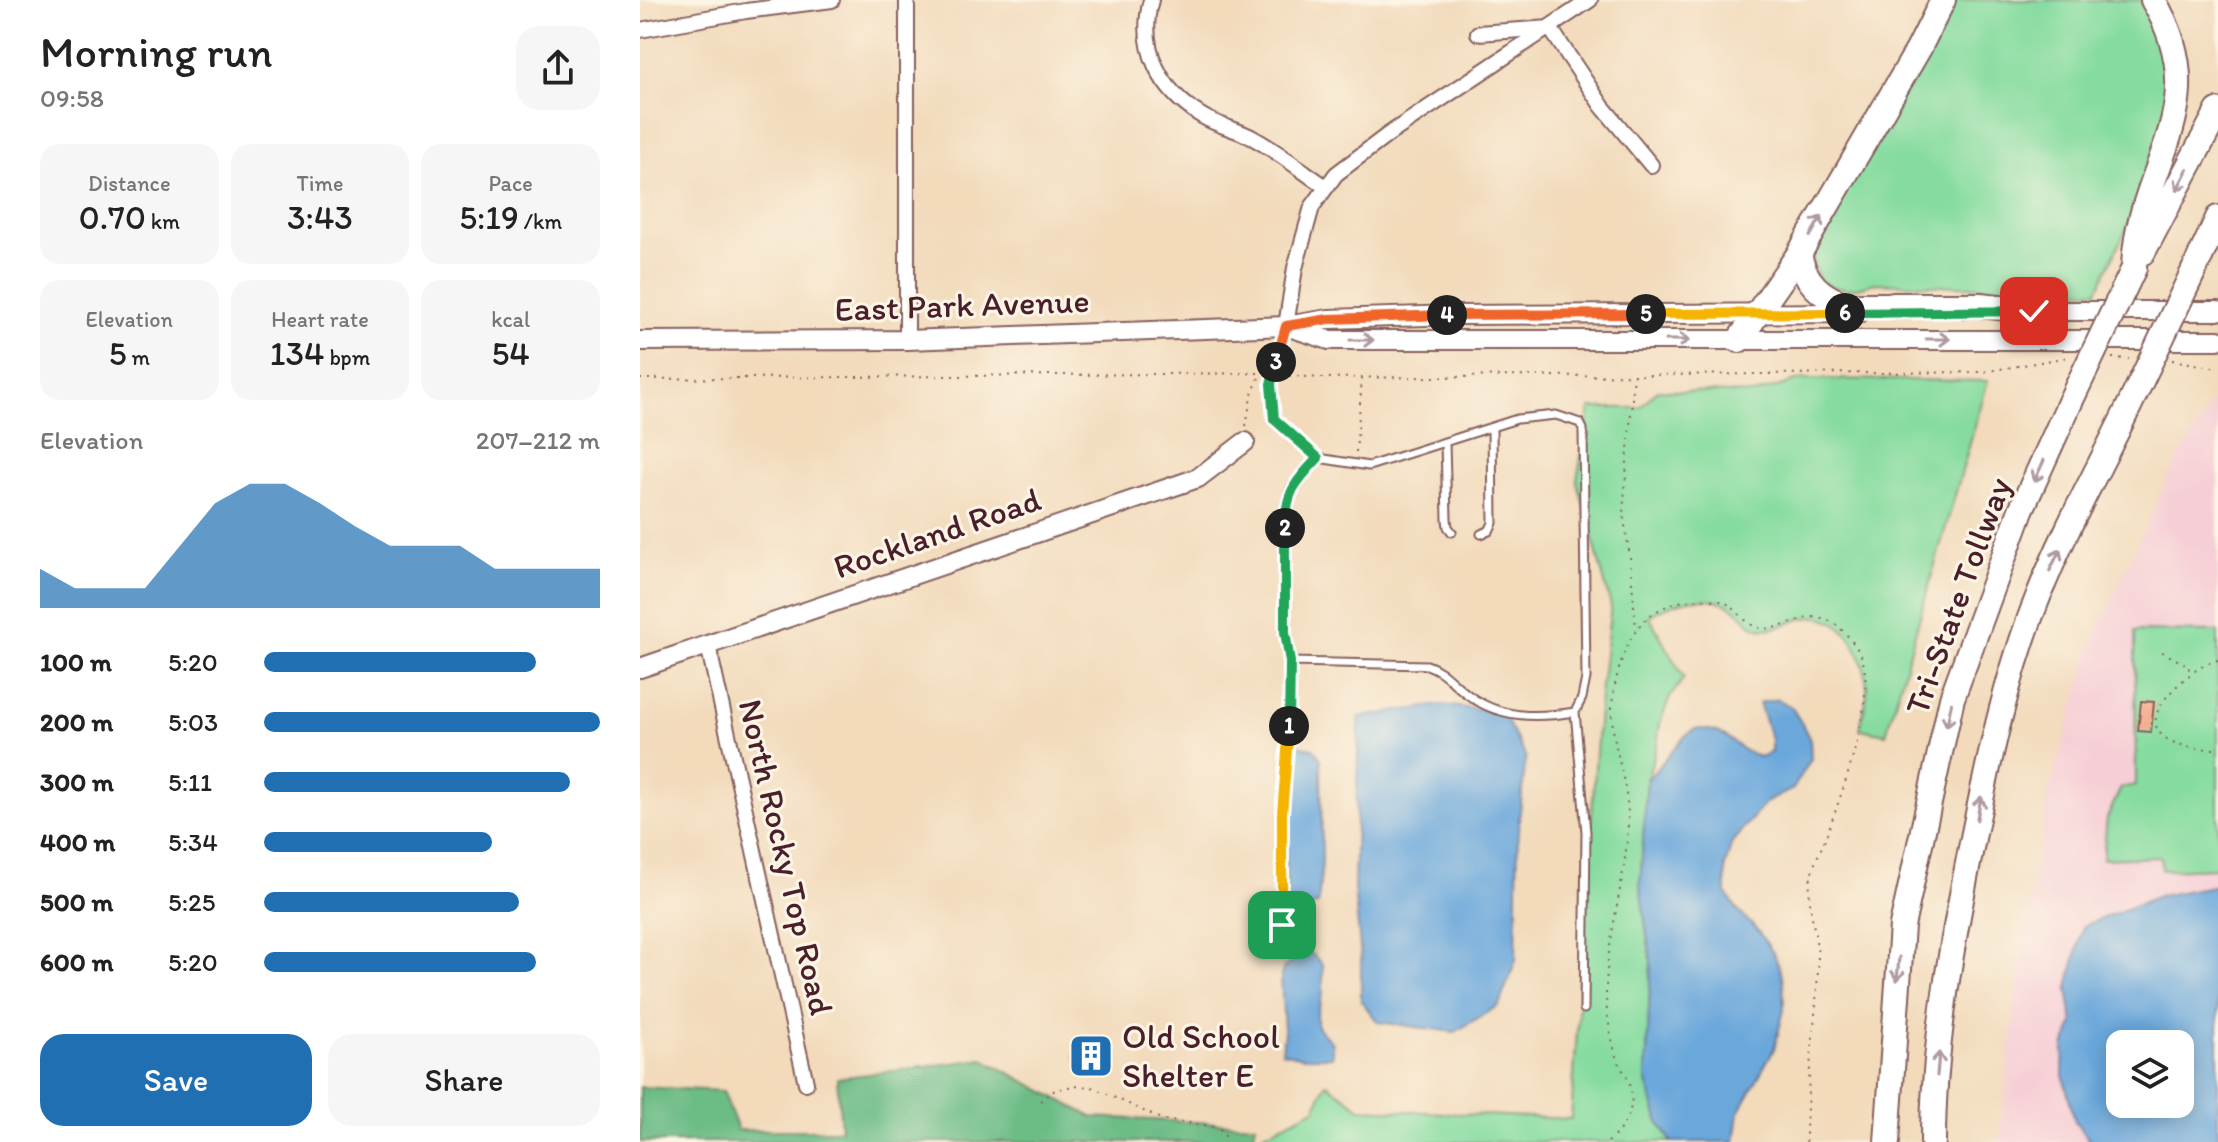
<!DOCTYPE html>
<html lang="en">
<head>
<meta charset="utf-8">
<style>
  body { margin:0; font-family:Itim,sans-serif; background:#f6f6f6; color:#222; height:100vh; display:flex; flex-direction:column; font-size:30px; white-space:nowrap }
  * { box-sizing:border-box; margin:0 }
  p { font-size:26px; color:#767676 }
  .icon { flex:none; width:44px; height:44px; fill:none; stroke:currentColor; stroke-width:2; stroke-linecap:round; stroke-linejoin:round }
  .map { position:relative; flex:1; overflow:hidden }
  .panel { display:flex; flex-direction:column; background:#fff; width:640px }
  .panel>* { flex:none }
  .buttons { position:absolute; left:1466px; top:1030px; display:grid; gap:16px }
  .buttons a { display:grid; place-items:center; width:88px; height:88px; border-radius:16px; background:#fff; box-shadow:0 4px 20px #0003; font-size:40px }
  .pin { position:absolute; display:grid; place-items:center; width:68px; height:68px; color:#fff; margin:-34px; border-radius:16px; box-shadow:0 4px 12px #0006 }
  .km { position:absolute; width:40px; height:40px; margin:-20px; border-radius:50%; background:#222; color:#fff; font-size:22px; line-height:40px; text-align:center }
  .round { display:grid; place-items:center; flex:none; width:84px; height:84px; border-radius:24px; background:#f6f6f6 }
  .overview { display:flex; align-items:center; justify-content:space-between; height:136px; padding:0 40px }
  h1 { font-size:44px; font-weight:600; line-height:60px }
  .stats { display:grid; grid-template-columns:repeat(3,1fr); gap:12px; height:136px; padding:8px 40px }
  .stats div { display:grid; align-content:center; border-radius:20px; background:#f6f6f6; text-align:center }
  .stats b { font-size:34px; font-weight:600 }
  .stats small { font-size:22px; font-weight:400 }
  .stats p { font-size:22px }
  .chart { height:224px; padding:16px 40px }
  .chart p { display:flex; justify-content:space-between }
  .chart svg { width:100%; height:144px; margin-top:8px; fill:#1f6fb2; opacity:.7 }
  .button { display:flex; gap:16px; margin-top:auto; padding:16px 40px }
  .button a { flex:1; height:92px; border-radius:24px; background:#1f6fb2; color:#fff; font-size:32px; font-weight:600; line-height:92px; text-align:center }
  .button a+a { background:#f6f6f6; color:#222 }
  ul { padding:0 40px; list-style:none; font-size:26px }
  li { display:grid; grid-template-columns:128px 96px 1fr; align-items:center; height:60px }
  li i { height:20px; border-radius:10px; background:#1f6fb2 }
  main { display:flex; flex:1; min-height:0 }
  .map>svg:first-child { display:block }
  .built { fill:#f6cfd6 }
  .green { fill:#86dca0; stroke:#687e66; stroke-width:2 }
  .forest { fill:#6cbc86; stroke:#5b6e58; stroke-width:2 }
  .water { fill:#6aa7db; stroke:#5a6383; stroke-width:2; fill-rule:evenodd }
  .building { fill:#f4a280 }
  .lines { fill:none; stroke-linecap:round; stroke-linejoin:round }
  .lane-casing { stroke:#85605d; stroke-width:11 }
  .street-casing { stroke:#85605d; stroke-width:18 }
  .secondary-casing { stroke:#85605d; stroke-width:22 }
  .highway-casing { stroke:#85605d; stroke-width:28 }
  .path { stroke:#85605d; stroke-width:2; stroke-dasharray:2 6; stroke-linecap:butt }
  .lane { stroke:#fff; stroke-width:7 }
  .street { stroke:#fff; stroke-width:14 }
  .secondary { stroke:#fff; stroke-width:18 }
  .highway { stroke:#fff; stroke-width:24 }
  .highway-bridge-casing { stroke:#85605d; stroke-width:28; stroke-linecap:butt }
  .highway-bridge { stroke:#fff; stroke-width:24 }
  .oneway { stroke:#ae9aa0 }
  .split-1-casing { stroke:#fff; stroke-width:16 }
  .split-2-casing { stroke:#fff; stroke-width:16 }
  .split-3-casing { stroke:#fff; stroke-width:16 }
  .split-4-casing { stroke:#fff; stroke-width:16 }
  .split-5-casing { stroke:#fff; stroke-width:16 }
  .split-6-casing { stroke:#fff; stroke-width:16 }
  .split-7-casing { stroke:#fff; stroke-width:16 }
  .split-1 { stroke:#f5b400; stroke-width:10 }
  .split-2 { stroke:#22a559; stroke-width:10 }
  .split-3 { stroke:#22a559; stroke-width:10 }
  .split-4 { stroke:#f0652b; stroke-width:10 }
  .split-5 { stroke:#f0652b; stroke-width:10 }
  .split-6 { stroke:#f5b400; stroke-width:10 }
  .split-7 { stroke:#22a559; stroke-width:10 }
  .labels { text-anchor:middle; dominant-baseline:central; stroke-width:6; stroke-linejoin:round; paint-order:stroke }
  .street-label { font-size:34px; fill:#4a1f2b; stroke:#fcf5e5 }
  .poi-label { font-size:34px; fill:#4a1f2b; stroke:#fcf5e5; text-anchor:start }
</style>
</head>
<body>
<main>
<section class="panel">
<div class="overview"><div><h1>Morning run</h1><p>09:58</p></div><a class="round"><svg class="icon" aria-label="share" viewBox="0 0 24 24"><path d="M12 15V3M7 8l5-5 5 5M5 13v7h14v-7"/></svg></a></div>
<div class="stats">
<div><p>Distance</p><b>0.70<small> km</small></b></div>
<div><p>Time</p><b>3:43</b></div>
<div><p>Pace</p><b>5:19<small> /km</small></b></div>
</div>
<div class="stats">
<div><p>Elevation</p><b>5<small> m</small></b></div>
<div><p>Heart rate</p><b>134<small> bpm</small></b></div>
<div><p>kcal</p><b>54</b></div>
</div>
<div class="chart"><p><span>Elevation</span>207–212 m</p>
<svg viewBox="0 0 160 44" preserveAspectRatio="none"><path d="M0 44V32L10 38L20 38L30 38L40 25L50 12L60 6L70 6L80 12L90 19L100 25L110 25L120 25L130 32L140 32L150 32L160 32V44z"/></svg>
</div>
<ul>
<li><b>100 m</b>5:20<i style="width:81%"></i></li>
<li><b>200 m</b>5:03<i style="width:100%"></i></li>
<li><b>300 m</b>5:11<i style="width:91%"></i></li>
<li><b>400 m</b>5:34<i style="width:68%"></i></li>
<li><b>500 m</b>5:25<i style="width:76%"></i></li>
<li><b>600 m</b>5:20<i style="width:81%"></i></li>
</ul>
<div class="button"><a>Save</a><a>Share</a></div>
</section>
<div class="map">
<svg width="1578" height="1142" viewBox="0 0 1578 1142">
  <rect width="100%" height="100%" fill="#fcf5e5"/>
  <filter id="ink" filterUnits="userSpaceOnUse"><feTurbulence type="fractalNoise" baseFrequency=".0125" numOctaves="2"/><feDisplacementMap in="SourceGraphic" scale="16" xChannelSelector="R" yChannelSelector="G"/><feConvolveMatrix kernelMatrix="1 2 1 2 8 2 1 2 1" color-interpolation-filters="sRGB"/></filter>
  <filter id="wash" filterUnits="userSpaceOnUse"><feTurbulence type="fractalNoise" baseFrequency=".006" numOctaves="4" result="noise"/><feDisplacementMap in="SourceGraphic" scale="32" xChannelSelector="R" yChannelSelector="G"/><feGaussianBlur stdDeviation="1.8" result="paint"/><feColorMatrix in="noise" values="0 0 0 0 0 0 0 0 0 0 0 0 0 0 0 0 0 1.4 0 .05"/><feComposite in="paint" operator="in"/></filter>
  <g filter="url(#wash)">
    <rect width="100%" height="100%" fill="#f2dabb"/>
    <path class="built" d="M1578 393V886L1519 896 1493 908 1428 987 1433 1024 1424 1047 1435 1121 1451 1142H1359L1383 934 1408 793 1455 635 1535 463Z"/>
    <path class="green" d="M1309 0H1508L1536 60 1508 183 1457 291 1234 283C1213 291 1201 291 1181 282L1174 268 1172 233Z
      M1163 379 1348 381 1246 734 1220 729C1222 717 1226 704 1227 693 1228 662 1207 614 1171 617 1153 619 1136 632 1118 628 1109 626 1103 615 1095 609 1068 590 1034 601 1009 616L1044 678 1030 697 1020 723 1017 744 1007 780 1000 886 1011 961 1006 1078 1019 1123 1032 1142H618V1137L675 1109 686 1083 722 1109 931 1119 960 695 971 606 937 480 950 408H1000L1017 390 1114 394Z
      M1495 631 1578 632V868L1522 870 1521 857 1463 859 1467 818 1481 788 1496 785Z"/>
    <path class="forest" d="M343 1059 452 1117 616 1125 612 1142H0V1087L83 1091 98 1130H201L197 1078Z"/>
    <path class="water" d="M1138 699 1152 708 1162 724 1170 740 1171 759 1153 789 1125 803 1092 842 1085 866 1086 893 1099 912 1118 931 1134 954 1143 980 1144 1010 1134 1049 1099 1112 1095 1142H1032L1019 1123 1006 1078 1011 961 1000 886 1007 780 1045 736 1055 729C1094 729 1090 749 1120 757L1131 752V740L1119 703Z
      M801 705 862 712 886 757 878 830 876 960 859 1005 815 1032 738 1022 721 1001V958L714 887 719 717Z
      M656 745 673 748 681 759 682 862 678 904 653 914 647 899C647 848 640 793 656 745Z
      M1572 886H1578V1142H1451L1435 1121 1423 1075 1424 1047 1433 1024 1428 987 1443 926 1519 896ZM1480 1044H1540V1104H1480Z
      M669 951 683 965V993L677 1014V1027L692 1043V1057H663L642 1052 644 1032 641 976 644 967Z"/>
    <g id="blocks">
      <path class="building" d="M1501 701 1514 702 1511 732 1498 731Z
        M463 1042 469 1058 439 1069 433 1054Z"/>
    </g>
  </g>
  <g filter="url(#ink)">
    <use href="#blocks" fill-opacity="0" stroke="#85605d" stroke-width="2"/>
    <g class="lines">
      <g class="lane-casing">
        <path id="lane" d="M645 329 632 374 634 419 678 458 729 466 877 419 916 415 940 423 943 429 946 678 942 698 935 712 946 832 944 1009
          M805 442 807 519 808 527 812 532
          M841 534 849 531 853 523 852 428
          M650 662 787 665C805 671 812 683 827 694 859 719 897 718 935 712
          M641 941 642 814 649 717 650 662 645 632 646 504 651 488 678 458"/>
      </g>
      <g class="street-casing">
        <path id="street" d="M511 0C498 48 520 91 562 116 578 126 597 129 613 138 639 152 662 171 686 187
          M0 30 106 11 192 0
          M838 33 910 28 962 106 1011 165
          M646 326 655 268 672 207 696 174 749 134 950 0
          M267 340V0
          M68 645 166 1083"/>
      </g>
      <g class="secondary-casing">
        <path id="secondary" d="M1381 311H1578
          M649 327 689 340H1578
          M0 341 267 340 646 326 689 319 818 315 1219 313
          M0 668 558 478 605 442"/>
      </g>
      <g class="highway-casing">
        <path id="highway" d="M1503 252 1578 111
          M1159 254C1165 282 1180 296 1206 305H1340L1394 311
          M1494 268C1497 165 1578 108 1513 0
          M1555 268 1578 218
          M1099 340 1159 254 1278 50 1303 0
          M1247 1142 1262 926 1312 698 1381 510 1431 400
          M1293 1142C1293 1044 1312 944 1331 848 1348 764 1366 676 1398 597 1424 530 1461 465 1492 400"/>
      </g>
      <path class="path" d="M1472 358 1489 359
        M1532 360 1578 368
        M994 374 983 513 990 557 996 630
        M641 375 681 378 1343 372 1429 357
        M0 379 623 373
        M606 426 611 397 620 375
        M716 452 722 379
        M1522 652 1549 666V675
        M1578 660C1562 664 1552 673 1540 683 1489 730 1526 749 1578 749
        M400 1101 415 1090 433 1086 452 1087 523 1120 572 1126 582 1130 588 1142
        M968 1142C985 1127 996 1109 990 1085 987 1075 979 1066 976 1056 971 1038 967 1017 966 998 965 939 988 876 988 818 988 774 965 734 974 690 983 643 1000 606 1051 600 1061 599 1075 599 1084 602 1097 608 1106 626 1120 628 1154 632 1172 599 1204 632 1210 638 1219 650 1222 658 1236 703 1203 790 1187 834 1182 849 1171 867 1170 883 1167 909 1179 940 1178 967 1176 1026 1166 1083 1166 1142"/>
      <use href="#lane" class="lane"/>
      <use href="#street" class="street"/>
      <use href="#secondary" class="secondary"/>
      <use href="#highway" class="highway"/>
      <g class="highway-bridge-casing">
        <path id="highway-bridge" d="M1431 400 1494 268
          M1492 400 1555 268"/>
      </g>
      <use href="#highway-bridge" class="highway-bridge"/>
    </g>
    <defs><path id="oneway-shaft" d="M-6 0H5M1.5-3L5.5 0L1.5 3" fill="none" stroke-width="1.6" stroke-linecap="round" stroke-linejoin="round" transform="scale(2)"/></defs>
    <g class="oneway">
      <use href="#oneway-shaft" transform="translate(1542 180) rotate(117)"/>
      <use href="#oneway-shaft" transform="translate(1176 226) rotate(-60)"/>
      <use href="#oneway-shaft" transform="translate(1298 339)"/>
      <use href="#oneway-shaft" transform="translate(722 340)"/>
      <use href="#oneway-shaft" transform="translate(1038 340)"/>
      <use href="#oneway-shaft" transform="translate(1399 471) rotate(115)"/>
      <use href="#oneway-shaft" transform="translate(1415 560) rotate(-64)"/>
      <use href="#oneway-shaft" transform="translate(1309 715) rotate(102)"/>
      <use href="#oneway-shaft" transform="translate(1339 808) rotate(-79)"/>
      <use href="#oneway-shaft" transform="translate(1258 969) rotate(95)"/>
      <use href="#oneway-shaft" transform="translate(1298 1064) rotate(-85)"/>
    </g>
  </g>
  <g class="lines" filter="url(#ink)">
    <g class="split-1-casing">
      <path id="split-1" d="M642 925V814L649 726"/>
    </g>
    <g class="split-2-casing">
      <path id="split-2" d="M645 528V632L650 662 649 726"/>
    </g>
    <g class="split-3-casing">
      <path id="split-3" d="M636 362 631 384 634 419 678 458C654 484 646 492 645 528"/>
    </g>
    <g class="split-4-casing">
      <path id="split-4" d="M636 362 646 326 689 319 807 315"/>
    </g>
    <g class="split-5-casing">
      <path id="split-5" d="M807 315 1006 314"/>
    </g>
    <g class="split-6-casing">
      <path id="split-6" d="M1006 314 1205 313"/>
    </g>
    <g class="split-7-casing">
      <path id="split-7" d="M1205 313 1394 311"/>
    </g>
    <use href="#split-1" class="split-1"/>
    <use href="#split-2" class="split-2"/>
    <use href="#split-3" class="split-3"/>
    <use href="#split-4" class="split-4"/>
    <use href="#split-5" class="split-5"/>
    <use href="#split-6" class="split-6"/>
    <use href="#split-7" class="split-7"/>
  </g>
  <defs>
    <g id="building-square" transform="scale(2.3)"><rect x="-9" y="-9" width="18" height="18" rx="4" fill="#1f6fb2" stroke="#fcf5e5"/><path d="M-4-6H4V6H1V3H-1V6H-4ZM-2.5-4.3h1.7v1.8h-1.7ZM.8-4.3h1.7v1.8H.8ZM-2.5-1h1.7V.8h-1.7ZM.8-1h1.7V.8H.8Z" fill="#fff"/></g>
  </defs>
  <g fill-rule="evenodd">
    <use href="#building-square" x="451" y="1056"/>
  </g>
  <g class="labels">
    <g class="street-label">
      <text transform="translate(322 305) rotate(-2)">East Park Avenue</text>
      <text transform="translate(297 533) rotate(-19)">Rockland Road</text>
      <text transform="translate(1318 596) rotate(-70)">Tri-State Tollway</text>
      <text transform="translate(146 857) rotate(77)">North Rocky Top Road</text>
    </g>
    <g class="poi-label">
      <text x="482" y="1036">Old School<tspan x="482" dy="39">Shelter E</tspan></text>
    </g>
  </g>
</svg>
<div class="buttons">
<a><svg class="icon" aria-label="layers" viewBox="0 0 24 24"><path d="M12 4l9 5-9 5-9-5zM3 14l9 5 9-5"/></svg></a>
</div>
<div class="pin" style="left:642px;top:925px;background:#1e9e55"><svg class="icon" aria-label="arrive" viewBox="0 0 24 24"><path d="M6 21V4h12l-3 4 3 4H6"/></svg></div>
<div class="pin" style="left:1394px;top:311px;background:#d93025"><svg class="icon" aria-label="check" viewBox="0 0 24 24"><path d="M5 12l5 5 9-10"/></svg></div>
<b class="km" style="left:649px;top:726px">1</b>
<b class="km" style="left:645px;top:528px">2</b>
<b class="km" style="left:636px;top:362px">3</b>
<b class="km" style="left:807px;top:315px">4</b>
<b class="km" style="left:1006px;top:314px">5</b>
<b class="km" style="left:1205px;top:313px">6</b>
</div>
</main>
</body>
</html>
